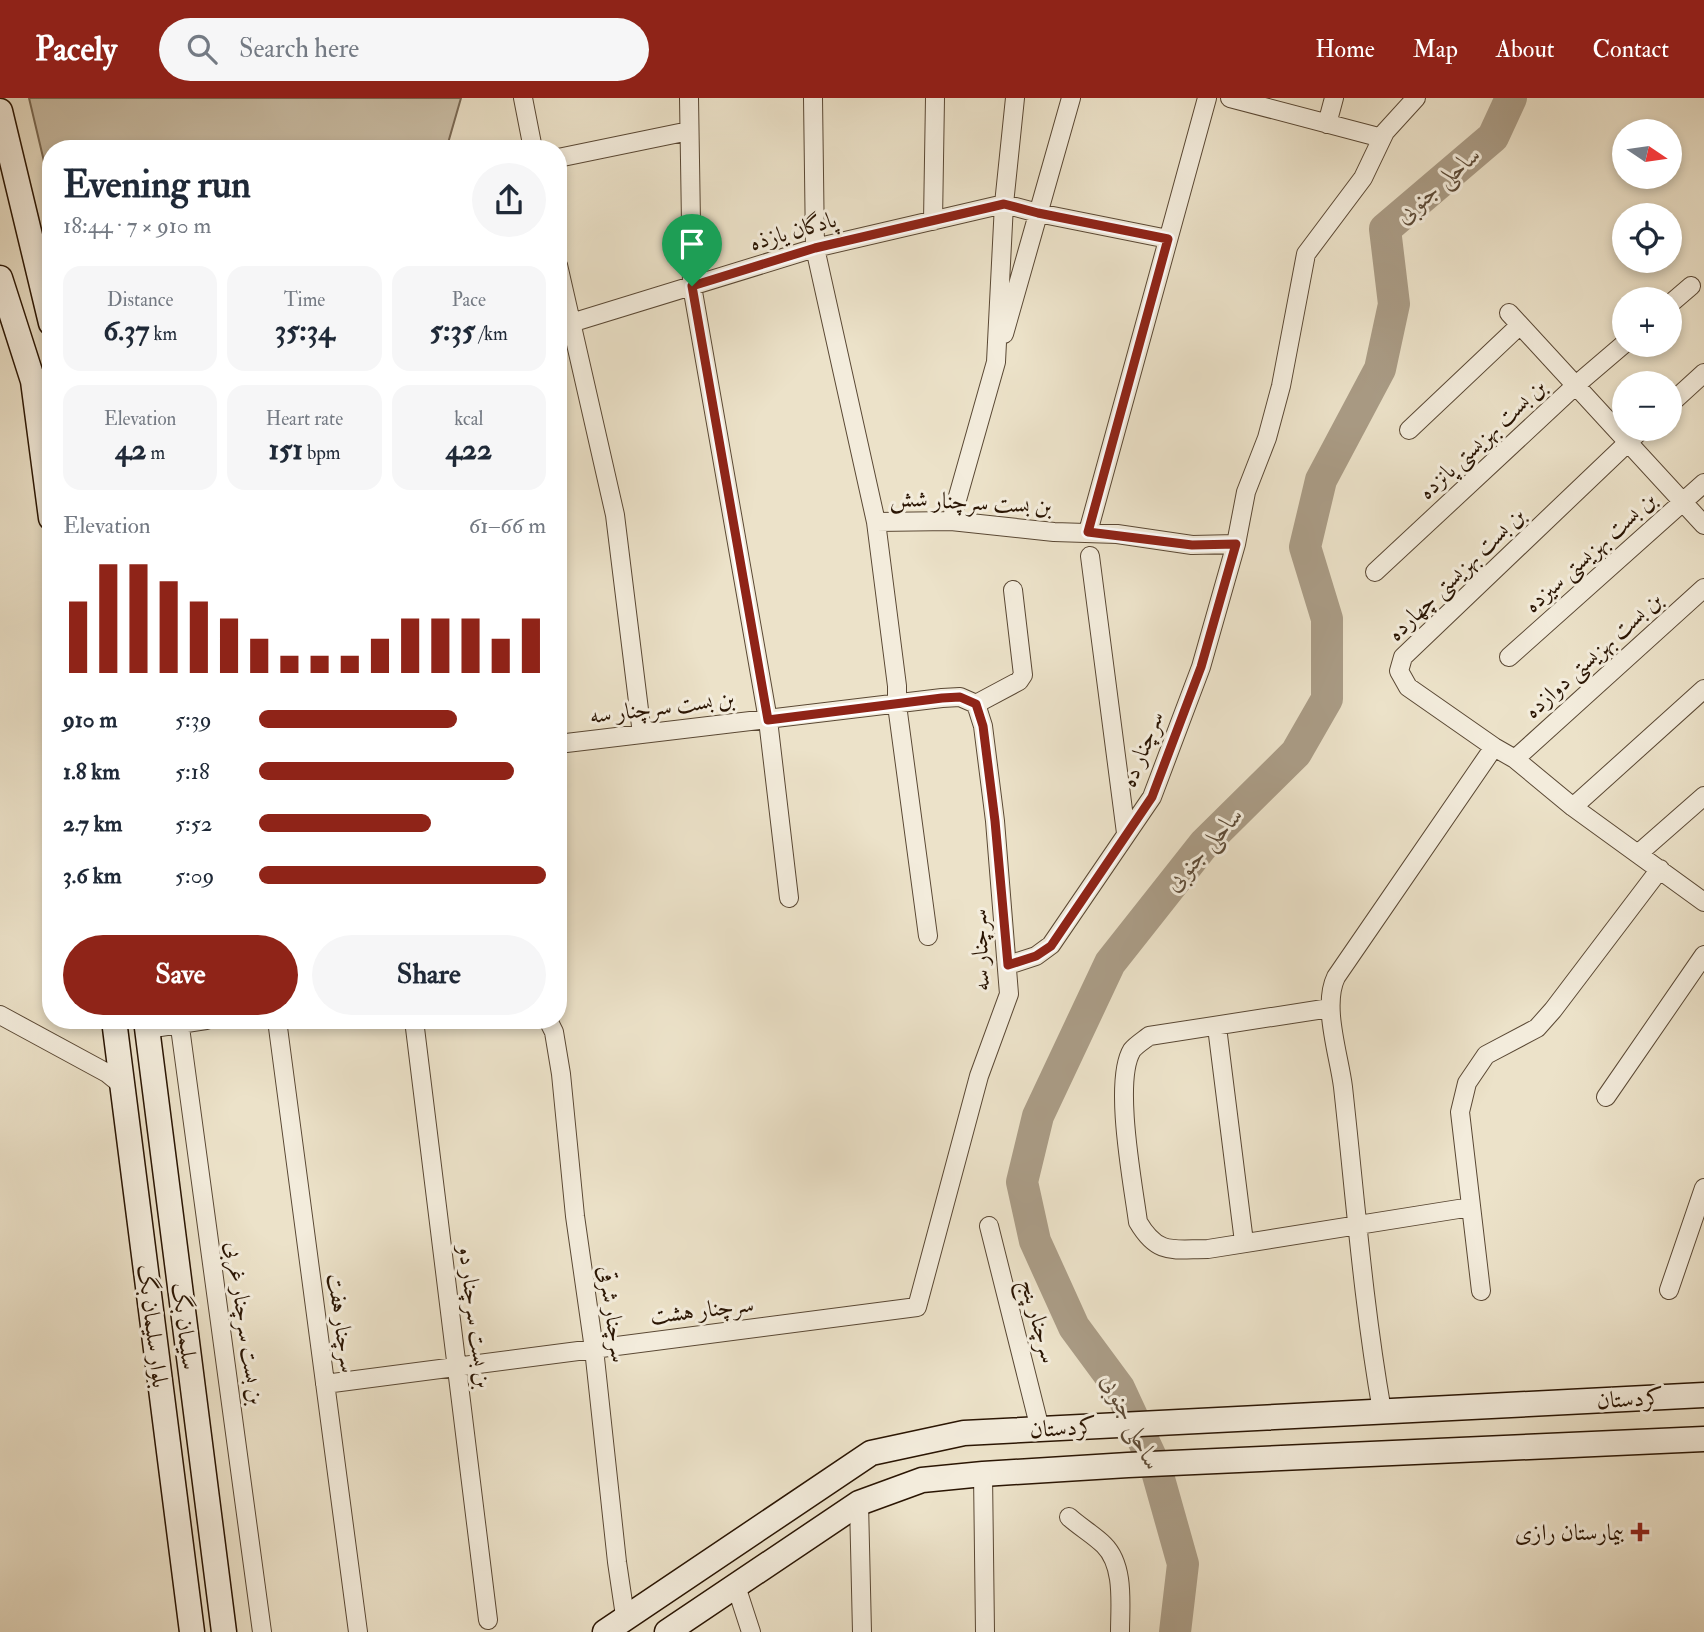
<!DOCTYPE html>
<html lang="en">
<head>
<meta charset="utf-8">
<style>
  body { margin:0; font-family:"IM FELL Double Pica",Amiri,serif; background:#f6f6f7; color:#1f2937; height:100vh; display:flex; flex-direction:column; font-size:26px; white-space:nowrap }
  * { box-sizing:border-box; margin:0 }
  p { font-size:23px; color:#747a83 }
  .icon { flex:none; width:38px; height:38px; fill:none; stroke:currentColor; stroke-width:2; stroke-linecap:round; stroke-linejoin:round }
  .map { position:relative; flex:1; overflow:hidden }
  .drawer { position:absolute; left:42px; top:42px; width:525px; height:889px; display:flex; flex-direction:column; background:#fff; border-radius:28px; box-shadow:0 4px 10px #0003 }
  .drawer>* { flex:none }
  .needle { width:46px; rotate:103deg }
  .fabs { position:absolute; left:1612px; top:21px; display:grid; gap:14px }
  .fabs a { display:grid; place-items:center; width:70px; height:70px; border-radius:50%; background:#fff; box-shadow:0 4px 10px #0003; font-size:35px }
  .pin { position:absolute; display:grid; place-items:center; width:60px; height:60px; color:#fff; margin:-72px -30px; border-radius:50% 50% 50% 0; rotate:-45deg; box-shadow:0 0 7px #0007 }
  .pin .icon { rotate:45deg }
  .round { display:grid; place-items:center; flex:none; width:74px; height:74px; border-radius:37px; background:#f6f6f7 }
  .summary { display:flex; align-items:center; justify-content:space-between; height:119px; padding:0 21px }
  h1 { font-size:38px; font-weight:700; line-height:52px }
  .metrics { display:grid; grid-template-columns:repeat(3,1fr); gap:10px; height:119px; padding:7px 21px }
  .metrics div { display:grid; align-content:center; border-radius:18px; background:#f6f6f7; text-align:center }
  .metrics b { font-size:30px; font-weight:700 }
  .metrics small { font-size:19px; font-weight:400 }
  .metrics p { font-size:19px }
  .chart { height:196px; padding:14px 21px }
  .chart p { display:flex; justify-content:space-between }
  .chart svg { width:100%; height:126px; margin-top:7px; stroke:#8f2418; stroke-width:6 }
  .button { display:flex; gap:14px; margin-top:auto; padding:14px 21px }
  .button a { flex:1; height:80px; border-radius:42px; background:#8f2418; color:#fff; font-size:28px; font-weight:700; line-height:80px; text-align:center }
  .button a+a { background:#f6f6f7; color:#1f2937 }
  ul { padding:0 21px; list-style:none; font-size:23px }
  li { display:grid; grid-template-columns:112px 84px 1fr; align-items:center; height:52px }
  li i { height:18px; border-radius:9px; background:#8f2418 }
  header { display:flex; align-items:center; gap:42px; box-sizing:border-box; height:98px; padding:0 35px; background:#8f2418; color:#fff }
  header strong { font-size:33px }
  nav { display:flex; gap:38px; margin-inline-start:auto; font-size:24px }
  .search { width:490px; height:63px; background:#f6f6f7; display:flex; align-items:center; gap:18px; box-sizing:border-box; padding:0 24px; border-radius:38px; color:#747a83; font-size:26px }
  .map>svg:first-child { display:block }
  .green { fill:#cbbfa7; stroke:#7a6a55; stroke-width:2 }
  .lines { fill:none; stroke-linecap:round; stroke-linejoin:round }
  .river { stroke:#aa9c86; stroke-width:32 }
  .street-casing { stroke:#5a4834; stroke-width:20 }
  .secondary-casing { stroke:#2a1503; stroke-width:27 }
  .street { stroke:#f3ecdc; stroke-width:18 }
  .secondary { stroke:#f3ecdc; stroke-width:24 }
  .route-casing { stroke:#fff; stroke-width:14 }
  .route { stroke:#8f2418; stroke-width:9 }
  .poi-dot { fill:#8f2418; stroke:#f3ecdc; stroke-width:2.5 }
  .labels { text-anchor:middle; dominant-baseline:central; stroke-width:6; stroke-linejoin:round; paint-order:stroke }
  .street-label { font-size:23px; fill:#2a1503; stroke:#f3ecdc }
  .poi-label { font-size:23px; fill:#2a1503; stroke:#f3ecdc; text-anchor:end }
  .water-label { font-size:24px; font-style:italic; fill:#5d4b37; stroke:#f3ecdc }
</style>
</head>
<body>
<header>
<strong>Pacely</strong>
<div class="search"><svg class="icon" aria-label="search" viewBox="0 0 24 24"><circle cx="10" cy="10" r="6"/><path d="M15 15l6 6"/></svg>Search here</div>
<nav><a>Home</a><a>Map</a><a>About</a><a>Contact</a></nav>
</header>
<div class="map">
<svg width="1704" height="1534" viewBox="0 0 1704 1534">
  <rect width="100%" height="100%" fill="#ece2c9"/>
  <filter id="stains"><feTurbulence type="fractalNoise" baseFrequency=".00286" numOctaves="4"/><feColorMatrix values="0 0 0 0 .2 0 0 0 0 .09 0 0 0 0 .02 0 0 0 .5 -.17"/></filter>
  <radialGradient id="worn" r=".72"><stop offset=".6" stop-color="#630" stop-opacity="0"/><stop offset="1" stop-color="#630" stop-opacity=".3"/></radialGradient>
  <path class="green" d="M29 0H461L448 45 436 51H51V93Z"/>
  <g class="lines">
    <path class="river" d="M1175 1534 1183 1466 1156 1370 1119 1290 1074 1229 1035 1143 1022 1084 1038 1018 1110 865 1204 746 1296 655 1327 601V521L1305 449 1321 382 1380 271 1394 206 1385 131 1493 39 1511 0"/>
    <g class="street-casing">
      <path id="street" d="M523 0 533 51
        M689 0 692 188 768 622 789 800
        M813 0 815 150 876 424 897 588V607L928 838
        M1230 0 1382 40
        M1327 26 1334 0
        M558 60 689 33
        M933 123 935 0
        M558 167 615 417 642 636
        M1670 206 1691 188
        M1509 215 1704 427
        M558 229 815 150 1004 106 1038 115 1168 141
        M1004 236 1071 0
        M33 283 51 278
        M1670 306 1704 275
        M1642 331 1403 559 1399 573 1408 589 1494 649 1515 661 1573 709 1704 804
        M1409 332 1520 227
        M951 423 996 264 1004 106 1015 0
        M876 424 951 423 1054 434 1117 436 1192 447 1236 446 1246 394 1267 340 1281 288 1306 156 1363 80 1385 34 1416 0
        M1088 434 1207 0
        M1090 458 1126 735
        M1375 474 1576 287 1624 246
        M1509 559 1704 385
        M976 606 1019 583 1023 577 1013 492
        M1515 661 1704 490
        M1573 709 1704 591
        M1639 755 1704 698
        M1008 867 1036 858 1051 847 1152 699 1201 569 1236 446
        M1330 910 1149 938C1144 942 1136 947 1132 952 1113 983 1133 1086 1138 1124 1158 1158 1173 1151 1208 1151L1471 1109
        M0 917 107 975 123 988
        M179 922 262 1534
        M277 922 358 1534
        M414 922 488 1522
        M548 922 554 934 561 976 575 1118 594 1251 617 1464 625 1518
        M1217 929 1244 1144
        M147 931 206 922
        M1606 999 1704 857
        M989 1128 1040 1331
        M1669 1192 1704 1090
        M1481 1193 1460 1014 1467 985 1486 957 1537 930 1553 912 1660 771
        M325 1286 917 1209 979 978 1009 896 995 723 983 628 976 606 960 599 942 600 558 646
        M1382 1313C1363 1205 1355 1097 1343 989 1339 957 1322 908 1336 879L1494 649
        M983 1376 985 1534
        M859 1405 862 1534
        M1069 1419C1080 1429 1094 1437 1104 1447 1125 1468 1120 1507 1120 1534
        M736 1488 751 1534"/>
    </g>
    <g class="secondary-casing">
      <path id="secondary" d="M0 13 51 225
        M0 180 33 283 51 420
        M114 922 192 1534
        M146 922 224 1534
        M605 1534 871 1355 964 1335 1704 1297
        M667 1534 859 1405 922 1382 983 1376 1128 1367 1704 1341"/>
    </g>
    <use href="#street" class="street"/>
    <use href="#secondary" class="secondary"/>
  </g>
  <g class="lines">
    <g class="route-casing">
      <path id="route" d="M1004 106 1038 115 1168 141 1088 434 1192 447 1236 446 1201 569 1152 699 1051 848 1036 858 1008 867 995 723 983 628 976 606 960 599 942 600 768 622 692 188 815 150Z"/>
    </g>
    <use href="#route" class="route"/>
  </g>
  <path class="poi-dot" d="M1636.5 1423.5h7v7h7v7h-7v7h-7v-7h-7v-7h7z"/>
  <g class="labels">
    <g class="street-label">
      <text transform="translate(793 133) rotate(-16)">پادگان یازذه</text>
      <text transform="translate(1482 341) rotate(-43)">بن بست بهزیستی پانزده</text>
      <text transform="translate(971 404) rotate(3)">بن بست سرچنار شش</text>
      <text transform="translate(1590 454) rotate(-42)">بن بست بهزیستی سیزده</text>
      <text transform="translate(1456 476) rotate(-44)">بن بست بهزیستی چهارده</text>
      <text transform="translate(1593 557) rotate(-42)">بن بست بهزیستی دوازده</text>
      <text transform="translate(662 609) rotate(-7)">بن بست سرچنار سه</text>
      <text transform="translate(1142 651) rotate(-68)">سرچنار ده</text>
      <text transform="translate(980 852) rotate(-92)">سرچنار سه</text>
      <text transform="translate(702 1212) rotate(-7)">سرچنار هشت</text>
      <text transform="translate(613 1216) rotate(82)">سرچنار شرقی</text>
      <text transform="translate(475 1219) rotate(83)">بن بست سرچنار دو</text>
      <text transform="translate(1039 1223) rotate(75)">سرچنار پنج</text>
      <text transform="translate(245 1225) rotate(82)">بن بست سرچنار غربی</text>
      <text transform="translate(342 1225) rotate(82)">سرچنار هفت</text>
      <text transform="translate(153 1228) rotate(83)">بلوار سلیمان بگ</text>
      <text transform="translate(185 1228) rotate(83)">سلیمان بگ</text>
      <text transform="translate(1630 1301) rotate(-3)">کردستان</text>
      <text transform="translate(1063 1330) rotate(-3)">کردستان</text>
    </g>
    <g class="poi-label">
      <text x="1624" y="1434">بیمارستان رازی</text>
    </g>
    <g class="water-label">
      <text transform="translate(1438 87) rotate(-41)">ساحلی جنوبی</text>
      <text transform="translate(1204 751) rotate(-48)">ساحلی جنوبی</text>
      <text transform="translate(1131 1324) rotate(63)">ساحلی جنوبی</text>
    </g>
  </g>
  <rect width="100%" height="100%" filter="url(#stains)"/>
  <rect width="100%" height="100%" fill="url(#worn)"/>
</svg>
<div class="fabs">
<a><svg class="needle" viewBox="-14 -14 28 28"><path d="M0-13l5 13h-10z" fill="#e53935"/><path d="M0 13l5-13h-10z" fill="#747a83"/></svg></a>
<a><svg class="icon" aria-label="locate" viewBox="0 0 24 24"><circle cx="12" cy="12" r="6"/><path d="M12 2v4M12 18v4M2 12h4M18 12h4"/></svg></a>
<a>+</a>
<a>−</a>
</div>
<div class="pin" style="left:692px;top:188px;background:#1e9e55"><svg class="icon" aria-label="arrive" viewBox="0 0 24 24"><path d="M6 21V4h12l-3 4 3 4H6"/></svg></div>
<section class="drawer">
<div class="summary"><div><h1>Evening run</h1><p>18:44 · 7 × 910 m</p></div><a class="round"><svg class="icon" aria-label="share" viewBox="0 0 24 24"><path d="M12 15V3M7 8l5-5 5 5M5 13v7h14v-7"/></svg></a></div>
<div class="metrics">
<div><p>Distance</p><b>6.37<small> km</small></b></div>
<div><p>Time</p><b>35:34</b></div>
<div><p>Pace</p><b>5:35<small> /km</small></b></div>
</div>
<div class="metrics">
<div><p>Elevation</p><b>42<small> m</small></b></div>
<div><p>Heart rate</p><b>151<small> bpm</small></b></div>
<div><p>kcal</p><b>422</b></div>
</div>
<div class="chart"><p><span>Elevation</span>61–66 m</p>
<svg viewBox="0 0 160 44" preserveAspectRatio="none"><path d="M5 44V19M15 44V6M25 44V6M35 44V12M45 44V19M55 44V25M65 44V32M75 44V38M85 44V38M95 44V38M105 44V32M115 44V25M125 44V25M135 44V25M145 44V32M155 44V25"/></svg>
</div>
<ul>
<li><b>910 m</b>5:39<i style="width:69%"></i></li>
<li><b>1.8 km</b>5:18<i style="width:89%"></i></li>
<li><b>2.7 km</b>5:52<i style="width:60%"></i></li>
<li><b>3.6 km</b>5:09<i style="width:100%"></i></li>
</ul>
<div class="button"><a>Save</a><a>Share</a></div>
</section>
</div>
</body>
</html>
